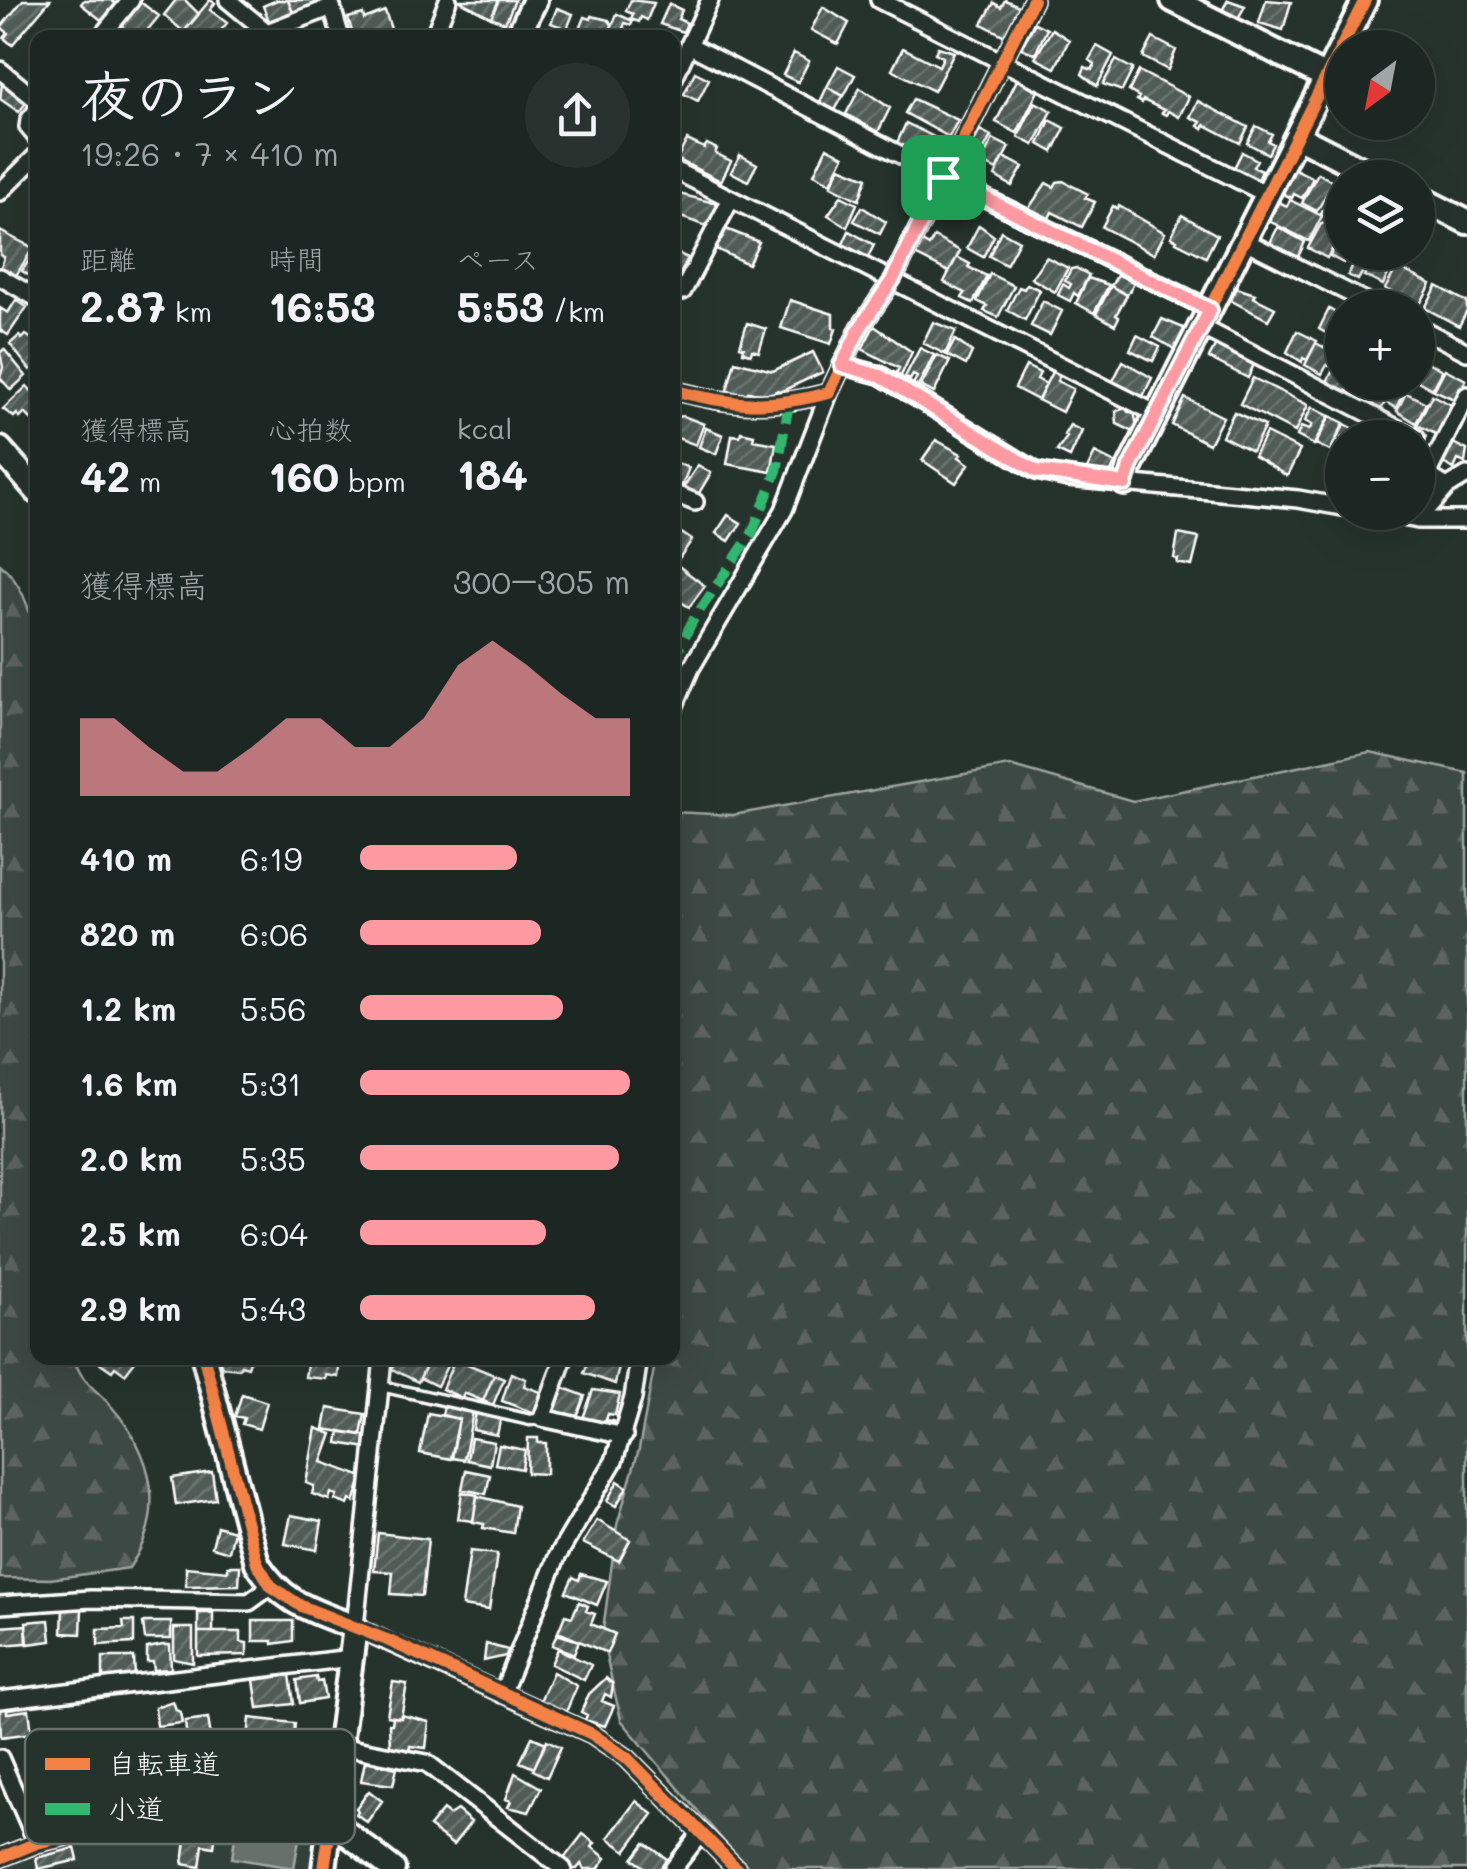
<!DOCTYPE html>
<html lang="ja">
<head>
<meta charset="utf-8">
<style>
  body { margin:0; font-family:Mali,"Klee One",sans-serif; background:#29322f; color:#f1f3f6; height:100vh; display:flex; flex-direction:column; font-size:38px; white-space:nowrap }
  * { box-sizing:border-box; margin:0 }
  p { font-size:32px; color:#a0a5a5 }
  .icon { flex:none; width:55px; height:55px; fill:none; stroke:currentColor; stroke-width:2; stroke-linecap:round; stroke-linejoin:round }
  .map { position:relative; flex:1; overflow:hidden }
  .details { position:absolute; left:30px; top:30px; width:650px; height:1335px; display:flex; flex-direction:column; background:#1c2622; border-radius:20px; box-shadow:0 10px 40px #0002,0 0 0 2px #3a4340 }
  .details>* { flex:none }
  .needle { width:65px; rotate:212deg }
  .fabs { position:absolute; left:1325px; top:30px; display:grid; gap:20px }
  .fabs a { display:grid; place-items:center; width:110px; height:110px; border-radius:50%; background:#1c2622; box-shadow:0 10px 40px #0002,0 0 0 2px #3a4340; font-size:50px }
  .pin { position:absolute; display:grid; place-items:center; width:85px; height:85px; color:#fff; margin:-42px; border-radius:20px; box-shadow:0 5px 15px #0006 }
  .round { display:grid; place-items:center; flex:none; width:105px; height:105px; border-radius:52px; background:#29322f }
  .head { display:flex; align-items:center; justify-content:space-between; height:170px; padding:0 50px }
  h1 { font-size:55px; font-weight:800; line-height:75px }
  .figures { display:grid; grid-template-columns:repeat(3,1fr); gap:15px; height:170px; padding:10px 50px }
  .figures div { display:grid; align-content:center }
  .figures b { font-size:42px; font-weight:800 }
  .figures small { font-size:28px; font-weight:400 }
  .figures p { font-size:28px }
  .chart { height:280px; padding:20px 50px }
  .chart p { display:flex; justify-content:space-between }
  .chart svg { width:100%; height:180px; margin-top:10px; fill:#ff9aa2; opacity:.7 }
  ul { padding:0 50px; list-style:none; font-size:32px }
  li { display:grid; grid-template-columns:160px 120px 1fr; align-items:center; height:75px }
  li i { height:25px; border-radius:12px; background:#ff9aa2 }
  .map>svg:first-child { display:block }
  .built { fill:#333f3a }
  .forest { fill:url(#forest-firs); stroke:#9ea4a2; stroke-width:2.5 }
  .water { fill:#67706c; stroke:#a4a9a7; stroke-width:2.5 }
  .building { fill:url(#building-hatch); stroke:#fff; stroke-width:2.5 }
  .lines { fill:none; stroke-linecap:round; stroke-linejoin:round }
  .lane-casing { stroke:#fff; stroke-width:15 }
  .street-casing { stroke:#fff; stroke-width:22 }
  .secondary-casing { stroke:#fff; stroke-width:30 }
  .lane { stroke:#26332d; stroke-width:8 }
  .street { stroke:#26332d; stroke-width:15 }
  .secondary { stroke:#26332d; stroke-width:22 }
  .quiet { stroke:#33b770; stroke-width:10; stroke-dasharray:20 10; stroke-linecap:butt }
  .cycleway-casing { stroke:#26332d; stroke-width:19 }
  .cycleway { stroke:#f48246; stroke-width:12 }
  .route-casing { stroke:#fff; stroke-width:20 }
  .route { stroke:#ff9aa2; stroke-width:12 }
  .key { fill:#26332d; stroke:#67706c; stroke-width:2.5 }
  .key-label { font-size:28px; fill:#fff }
</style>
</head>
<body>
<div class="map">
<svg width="1467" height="1869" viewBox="0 0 1467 1869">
  <defs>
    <pattern id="forest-firs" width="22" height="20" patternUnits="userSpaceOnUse" patternTransform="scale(2.5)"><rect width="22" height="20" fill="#3e4944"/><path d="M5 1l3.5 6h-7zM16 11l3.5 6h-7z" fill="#5b6460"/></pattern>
    <pattern id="building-hatch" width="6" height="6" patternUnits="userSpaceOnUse" patternTransform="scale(2.5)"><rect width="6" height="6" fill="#515c57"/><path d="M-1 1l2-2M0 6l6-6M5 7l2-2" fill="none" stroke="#6b7470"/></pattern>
  </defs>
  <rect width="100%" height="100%" fill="#26332d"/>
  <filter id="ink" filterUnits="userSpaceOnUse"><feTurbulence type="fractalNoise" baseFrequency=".01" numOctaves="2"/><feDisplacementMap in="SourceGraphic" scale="20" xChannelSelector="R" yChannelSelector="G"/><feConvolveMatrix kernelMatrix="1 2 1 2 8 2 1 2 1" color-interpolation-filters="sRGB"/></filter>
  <g filter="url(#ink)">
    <path class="built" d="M266 1820 303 1827 313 1837 309 1869H0V1864L31 1851 117 1832Z"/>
    <path class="forest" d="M0 564C43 600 42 684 37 735 34 769 24 796 38 828V1358H74C80 1381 96 1389 111 1406 154 1455 167 1513 129 1568L50 1579 0 1578Z
      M1370 752 1467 773V1869H747L621 1720 602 1638 617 1525 639 1449 656 1358H672L673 812 733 815 1010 766 1133 801Z"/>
    <path class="water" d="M236 1829 299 1839 294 1868 232 1858Z"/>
    <path class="building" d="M23 0H50L12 45 4 38 8 33 1 27Z
      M84 0H111L119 6 105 23 81 4Z
      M176 0H185L199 14 184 32 164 15Z
      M210 0 215 3 210 10 227 23 215 38H194L185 30Z
      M277 0H288L295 18 271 26 263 6Z
      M288 0H322L325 6 295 18Z
      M458 0H499L491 17Z
      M499 0H515L505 23 491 17Z
      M631 0 654 3 647 20 641 17 639 22 631 19 633 14 626 11Z
      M1005 0 1021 7 1005 36 982 24 994 3 1001 7Z
      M1228 0 1245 6 1237 20 1221 12Z
      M1266 0 1291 2 1283 30 1259 23Z
      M139 1 159 16 141 38H135L121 26Z
      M669 4 682 10 678 19 687 23 683 32 660 24Z
      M823 7 849 23 838 44 811 30Z
      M557 8 573 14 567 29 551 23Z
      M385 11 394 38H354L348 18 363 14 364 19Z
      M617 14 633 21 631 25 625 23 623 28 639 35 638 38H607Z
      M592 16 609 20 612 25 607 38H588L578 34 585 17 591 19Z
      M1035 23 1047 29 1035 54 1021 48Z
      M1052 29 1069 40 1055 68 1035 58Z
      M1153 38 1176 50 1168 70 1143 57Z
      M1097 46 1113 55 1097 86 1082 74 1085 67 1092 70 1095 64 1089 60Z
      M938 47 954 52 934 91 892 70 903 48 939 66 943 57 935 53Z
      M794 53 809 61 798 82 783 75Z
      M1116 60 1133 69 1122 91 1103 84Z
      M838 66 855 75 844 96 827 87Z
      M1139 71 1189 97 1179 117 1168 111 1166 115 1162 113 1164 110 1143 100 1142 103 1137 100 1139 97 1129 91Z
      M695 72 709 79 698 101 684 94Z
      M1018 78 1039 89 1017 133 996 122Z
      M2 83 26 103 19 112 0 99Z
      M827 87 843 96 835 110 820 102Z
      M860 88 890 108 878 132 846 114Z
      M913 99 958 120 949 137 905 113Z
      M1198 101 1248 127 1240 143 1205 125 1203 129 1198 126 1201 122 1190 117Z
      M1035 102 1052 111 1034 145 1018 137Z
      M1050 120 1065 128 1053 152 1039 144Z
      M906 123 936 138 926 158 897 143Z
      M1256 126 1272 134 1268 141 1273 144 1268 154 1247 143Z
      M980 130 991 136 971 174 961 168Z
      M993 139 1009 147 997 170 981 162Z
      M687 140 704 148 707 144 717 149 715 153 731 161 721 181 677 159Z
      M827 147 844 156 831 183 814 174Z
      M1242 152 1257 160 1253 167 1262 171 1258 180 1234 168Z
      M740 155 757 164 748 181 731 172Z
      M1004 157 1023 167 1012 186 995 176Z
      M840 167 867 178 859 200 831 186Z
      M1293 168 1313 178 1302 198 1294 194 1292 198 1281 193Z
      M1318 173 1333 182 1317 211 1302 203Z
      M1063 181 1088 194 1085 198 1095 202 1082 227 1052 212 1049 218 1029 208 1046 183 1054 187 1057 182Z
      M1336 185H1342V210L1337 222 1321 214Z
      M679 194 719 204 709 227 672 214Z
      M841 196 857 204 847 227 828 215Z
      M1290 200 1322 216 1309 241 1267 220 1277 201 1287 206Z
      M1113 206 1118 209 1119 206 1165 233 1154 254 1102 227Z
      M862 207 886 222 880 234 854 221Z
      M1425 213 1438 220 1427 243 1418 239V227Z
      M1182 215 1217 235 1206 257 1176 242 1177 240 1171 237Z
      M1325 223 1340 234 1327 258 1308 248 1321 224Z
      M979 225 994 236 983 257 967 248Z
      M1278 227 1305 242 1297 259 1269 245Z
      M726 229 759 242 748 264 716 249Z
      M0 231 33 248 14 279 0 270 4 257 0 255Z
      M849 231 874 245 868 257 843 244Z
      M1001 231 1019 241 1006 265 989 256Z
      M934 237 960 251 949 272 915 255 922 242 929 246Z
      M1340 237 1342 252H1363L1371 257 1358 280 1348 275 1354 263 1346 259 1343 263 1330 256Z
      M37 248H38V281L22 271Z
      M674 252 688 258 677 280 672 278Z
      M1375 254 1392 266 1383 285 1364 276Z
      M957 257 970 264 968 267 987 276 973 303 962 298 965 293 944 282Z
      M1046 257 1068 268 1055 292 1031 278Z
      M1397 267 1431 284 1419 306 1385 289Z
      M1076 268 1089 275 1078 296 1074 293 1070 301 1058 295 1063 284 1069 288 1071 284 1065 281 1071 269Z
      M990 274 1014 286 998 317 984 311 987 306 977 301Z
      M1118 274 1134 283 1127 295 1111 286Z
      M1088 278 1109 285 1094 313 1076 303Z
      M1027 284 1040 290 1025 320 1007 310 1019 287 1024 289Z
      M1111 286 1127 295 1116 315 1119 317 1115 325 1096 314Z
      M1437 286 1467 302V311L1459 326 1425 308Z
      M1236 288 1255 294 1253 297 1275 308 1268 320 1230 300Z
      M16 300 27 307 8 335 0 330V308L8 313Z
      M790 300 833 314V328L836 329 831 344 781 328Z
      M1043 301 1062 311 1050 335 1031 326Z
      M1329 309 1341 316 1331 336 1319 329Z
      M1162 319 1186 329 1175 349 1153 337Z
      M933 322 956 331 945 354 923 343Z
      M747 323 766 329 759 352 752 350 751 354 743 352 744 347 740 346Z
      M874 326 912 352 901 376 896 374 899 368 862 349Z
      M1297 331 1317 341 1307 360 1303 358 1302 362 1287 352Z
      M26 335 38 343V363L30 370 10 344 19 336 22 339Z
      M1137 335 1160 347 1153 361 1130 350Z
      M955 340 972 352 966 365 947 355Z
      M1316 343 1338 355 1332 367 1327 365 1322 374 1305 365Z
      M1216 345 1254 364 1248 378 1209 358Z
      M920 348 934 355 918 386 913 384 917 377 913 375 910 380 905 377Z
      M4 349 26 376 11 390 0 378 3 367 0 353Z
      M813 352 823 372 780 392 778 390 768 395 748 392 747 397 727 390 735 361 773 371Z
      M937 355 950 361 934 393 921 386Z
      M1340 356 1342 382H1352L1346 394 1326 384Z
      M1420 358 1442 370 1432 389 1418 381Z
      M1123 361 1152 378 1142 398 1112 383Z
      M1026 366 1040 373 1037 379 1046 384 1038 400 1015 388Z
      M1445 369 1466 380 1456 400 1434 390Z
      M1053 370 1061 374 1057 381 1073 389 1062 412 1038 400Z
      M1253 378 1308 405 1295 432 1240 404Z
      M1355 382H1381L1372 399 1352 388Z
      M1384 382H1397L1406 387 1396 408 1385 402 1380 412 1371 407Z
      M27 386 36 396 38 412 31 419 25 413 20 418 17 414 14 417 3 409Z
      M1406 393 1426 403 1416 423 1397 411Z
      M1432 395 1455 407 1440 436 1417 425Z
      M1185 398 1223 417 1209 444 1172 425Z
      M1312 407 1329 416 1314 445 1297 436 1301 427 1309 430 1312 425 1305 421Z
      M1126 408 1128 412H1134L1137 426 1134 432 1117 424 1116 411Z
      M1234 412 1265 426 1252 451 1222 436Z
      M683 416 704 424 696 445 672 436 677 417Z
      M1330 416 1344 423 1330 451 1316 444Z
      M1345 424 1360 432 1357 438H1342V459L1337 456 1341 443 1336 440Z
      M1070 425 1082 431 1070 457 1057 451 1067 437 1064 435Z
      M706 428 723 435 716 454 699 447Z
      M741 432 754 435 753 440 776 444 771 472 727 464 732 435 740 436Z
      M1266 433 1300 450 1287 476 1254 456Z
      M936 440 961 454 959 457 969 464 956 483 922 460Z
      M1453 443 1467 450 1465 463 1458 460 1454 469 1443 463Z
      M1095 453 1115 463 1110 474 1087 469Z
      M672 461 689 468 680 490 672 487Z
      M698 465 711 473 696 498 682 489Z
      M728 515 741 523 729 541 716 533Z
      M680 532 692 540 677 561 672 558V543Z
      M1178 534 1199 538 1192 566 1177 563 1178 559 1174 558Z
      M672 561 705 586 689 607 672 596Z
      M93 1358H129L135 1361 125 1374 115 1367 112 1371Z
      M219 1358H251L248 1367 241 1365 239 1369 222 1367Z
      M308 1358H340L338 1377 326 1375V1379L305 1377Z
      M397 1358H416L427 1363 418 1382 392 1369Z
      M430 1358H451L437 1386 420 1378Z
      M590 1358H621L615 1384 584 1373Z
      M455 1359 494 1375 483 1401 464 1393 462 1398 442 1389Z
      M511 1373 526 1379 524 1386 541 1392 534 1413 502 1401Z
      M494 1375 504 1379 493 1405 483 1401Z
      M564 1388 585 1396 576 1420 555 1410Z
      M593 1390 620 1394 615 1415 608 1414 606 1420 613 1421 612 1426 582 1421Z
      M242 1394 267 1402 259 1429 242 1424 244 1418 235 1416Z
      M444 1406 473 1412 464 1460 452 1458 459 1419 442 1415Z
      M328 1408 365 1414 361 1435 324 1429Z
      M476 1412 501 1417 497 1435 473 1430Z
      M428 1413 459 1419 451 1459 420 1453Z
      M316 1428 332 1434 322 1462 363 1477 354 1502 350 1500 348 1505 335 1500 337 1495 331 1493 329 1500 312 1494 314 1486 306 1483Z
      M340 1431 369 1436 367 1448 338 1443Z
      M471 1438 494 1442 490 1465 467 1460Z
      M528 1438H538V1443H546V1474L527 1473Z
      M499 1445 525 1450 522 1469 495 1464Z
      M466 1470 490 1475 486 1494 462 1489Z
      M212 1472 216 1499 176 1505 172 1478Z
      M618 1481 627 1487 616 1506 607 1501Z
      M462 1492 477 1495 473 1521 458 1519Z
      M477 1496 517 1506 513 1533 483 1528 484 1524 473 1522Z
      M291 1515 322 1521 317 1550 285 1544Z
      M597 1520 630 1540 619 1561 583 1543Z
      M217 1526 234 1531 229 1552 212 1547Z
      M378 1533 428 1539 422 1596 391 1594 393 1572 374 1571Z
      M470 1551 497 1554 489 1610 462 1606Z
      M228 1566H240L239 1585 186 1586V1567L228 1571Z
      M581 1574 607 1581 597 1605 566 1592 573 1577 579 1580Z
      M579 1602 588 1606 586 1611 595 1614 591 1624 615 1634 607 1653 558 1632 565 1615 572 1617Z
      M63 1608 82 1609 81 1634 62 1633Z
      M198 1613H213V1632H198Z
      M49 1620 51 1641 28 1644 26 1622Z
      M123 1621H134V1643L98 1645V1629L124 1628Z
      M253 1621H293V1641L273 1644V1641H253Z
      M145 1622H171V1639H145L143 1623Z
      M26 1625 27 1643 0 1645V1627Z
      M174 1628H193V1663L174 1659Z
      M198 1632H241V1642L247 1643V1655L198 1656Z
      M557 1634 579 1641 574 1654 552 1645Z
      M486 1644 508 1650 506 1656 484 1661Z
      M163 1645H170L171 1669 154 1670 153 1662H147V1648Z
      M558 1649 591 1665 584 1680 551 1664Z
      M103 1657H134L135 1677 103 1678Z
      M553 1672 577 1686 566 1712 540 1701Z
      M290 1675 294 1704 258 1708 254 1680Z
      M316 1677 317 1682 322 1681 325 1699 300 1703 297 1680Z
      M606 1678 613 1684 611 1697 605 1694 602 1701 614 1706 605 1726 585 1720 587 1715 581 1712 589 1694Z
      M393 1682 407 1684 401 1718 387 1716Z
      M173 1701 176 1710 180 1712 182 1723 157 1726 155 1707Z
      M7 1708V1713L29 1710 32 1733 1 1737 0 1709Z
      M401 1715 429 1722 426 1748 410 1746 409 1751 390 1747 389 1724H392L393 1717 401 1718Z
      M208 1718 211 1737 187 1740 185 1721Z
      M250 1718 295 1723 292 1755 247 1750Z
      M532 1737 546 1743 534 1768 520 1762Z
      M547 1740 561 1747 547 1777 533 1770Z
      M365 1761 397 1768 393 1785 361 1781Z
      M515 1773 541 1788 529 1812 508 1807 511 1801 506 1799Z
      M369 1791 382 1801 367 1822 356 1814 358 1811 356 1808Z
      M636 1801 653 1814 626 1851 608 1838Z
      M443 1810 449 1815 457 1810 471 1822 453 1845 429 1827Z
      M199 1831 216 1833 214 1847 203 1845 200 1867 183 1864 187 1832Z
      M583 1834 595 1843 592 1847 606 1858 598 1869H584L581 1864 577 1869H572L562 1861Z
      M645 1843 667 1859 660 1869H647L633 1859Z
      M75 1848 78 1860 38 1869 36 1858Z"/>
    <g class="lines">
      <g class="lane-casing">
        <path id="lane" d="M381 1386 530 1420 542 1418"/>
      </g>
      <g class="street-casing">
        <path id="street" d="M228 0 267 32 332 7
          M330 0 341 38
          M879 0 1268 195
          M100 38 131 0
          M433 38 448 0
          M691 46 943 177 1210 309
          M0 70 38 101
          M672 82 710 0
          M38 109 29 120 28 127 38 139
          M672 169 1157 414
          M0 192 38 154
          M1245 241 1379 308
          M0 277 38 299
          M672 288 683 291 731 199
          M1201 327 1416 438
          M1418 327 1467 352
          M842 365 880 375 1036 471 1068 478 1298 499 1342 507
          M672 390C735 406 766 409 829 393L860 328 893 279 1033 0
          M1447 487 1427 475 1467 395
          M672 493 695 502
          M1376 512 1418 520H1467
          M1418 520 1447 487 1467 475
          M672 712 691 668 784 510 829 393
          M383 1358 355 1627 592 1734 627 1758 737 1869
          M564 1358 542 1418 624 1436
          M0 1605 91 1599 249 1602 271 1586
          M502 1694 557 1557 614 1461 633 1398 639 1358
          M0 1700 351 1658
          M340 1746 427 1763 563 1869
          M0 1758 37 1843
          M0 1858 37 1843 91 1830 242 1812 293 1809 331 1821
          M673 1869 701 1833"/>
      </g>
      <g class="secondary-casing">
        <path id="secondary" d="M1173 0 1326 77
          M517 38 535 0
          M1297 136 1379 178
          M1418 197 1467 222
          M0 449 38 492
          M1125 483 1130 467 1365 0
          M204 1358 257 1563C283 1604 311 1610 355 1627L324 1869
          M331 1821 393 1869"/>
      </g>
      <use href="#lane" class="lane"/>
      <use href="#street" class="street"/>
      <use href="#secondary" class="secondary"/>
      <path class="quiet" d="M672 663 692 622 752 533 777 471 789 403"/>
      <g class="cycleway-casing">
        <path id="cycleway" d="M672 390C735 406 766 409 829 393L860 328 893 279 1033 0
          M1125 483 1130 467 1365 0
          M204 1358 257 1563 271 1586 301 1606 387 1640 592 1734 627 1758 737 1869
          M0 1858 37 1843 91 1830 242 1812 293 1809 331 1821 324 1869"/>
      </g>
      <use href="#cycleway" class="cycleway"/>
    </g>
  </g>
  <g class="lines" filter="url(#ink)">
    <g class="route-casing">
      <path id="route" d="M943 177 1210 310 1130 467 1125 484 1036 471 880 376 842 365 860 328 893 279Z"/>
    </g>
    <use href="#route" class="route"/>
  </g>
  <rect x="25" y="1729" width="330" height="115" rx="15" class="key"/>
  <rect x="45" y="1758" width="45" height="12" fill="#f48246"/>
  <rect x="45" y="1803" width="45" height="12" fill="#33b770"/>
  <g class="key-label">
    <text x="108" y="1774">自転車道</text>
    <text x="108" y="1819">小道</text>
  </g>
</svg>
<div class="fabs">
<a><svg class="needle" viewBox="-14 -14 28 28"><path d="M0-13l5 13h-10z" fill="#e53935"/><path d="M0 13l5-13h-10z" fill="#a0a5a5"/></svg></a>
<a><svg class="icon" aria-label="layers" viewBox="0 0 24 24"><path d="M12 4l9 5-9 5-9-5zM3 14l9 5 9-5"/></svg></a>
<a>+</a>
<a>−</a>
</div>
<div class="pin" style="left:943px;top:177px;background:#1e9e55"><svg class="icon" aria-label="arrive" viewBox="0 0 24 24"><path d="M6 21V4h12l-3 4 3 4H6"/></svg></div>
<section class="details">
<div class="head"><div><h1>夜のラン</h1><p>19:26 · 7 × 410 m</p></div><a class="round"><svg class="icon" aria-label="share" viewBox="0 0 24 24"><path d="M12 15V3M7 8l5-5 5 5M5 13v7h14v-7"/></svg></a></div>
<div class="figures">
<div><p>距離</p><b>2.87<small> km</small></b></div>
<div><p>時間</p><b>16:53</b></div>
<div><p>ペース</p><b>5:53<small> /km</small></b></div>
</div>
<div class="figures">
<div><p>獲得標高</p><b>42<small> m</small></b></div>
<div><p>心拍数</p><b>160<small> bpm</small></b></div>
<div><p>kcal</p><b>184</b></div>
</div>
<div class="chart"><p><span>獲得標高</span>300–305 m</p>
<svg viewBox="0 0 160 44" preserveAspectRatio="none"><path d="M0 44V25L10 25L20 32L30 38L40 38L50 32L60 25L70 25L80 32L90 32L100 25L110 12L120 6L130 12L140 19L150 25L160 25V44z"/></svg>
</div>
<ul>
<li><b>410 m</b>6:19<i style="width:58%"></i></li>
<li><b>820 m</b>6:06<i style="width:67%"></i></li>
<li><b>1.2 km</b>5:56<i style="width:75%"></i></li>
<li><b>1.6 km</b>5:31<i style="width:100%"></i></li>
<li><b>2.0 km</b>5:35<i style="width:96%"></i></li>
<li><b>2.5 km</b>6:04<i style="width:69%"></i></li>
<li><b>2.9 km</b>5:43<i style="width:87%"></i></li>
</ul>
</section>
</div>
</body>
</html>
